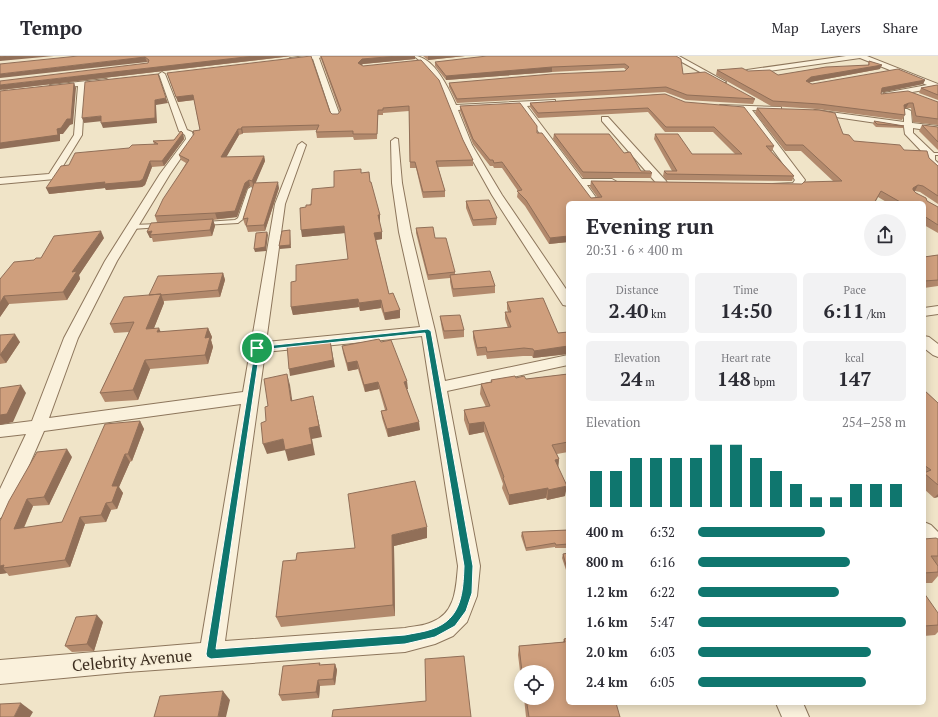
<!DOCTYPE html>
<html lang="en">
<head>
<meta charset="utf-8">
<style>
  body { margin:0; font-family:"PT Serif",serif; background:#f2f2f3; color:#2b2b33; height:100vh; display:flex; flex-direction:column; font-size:15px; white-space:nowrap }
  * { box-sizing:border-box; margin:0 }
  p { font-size:13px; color:#7c7c81 }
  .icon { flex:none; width:22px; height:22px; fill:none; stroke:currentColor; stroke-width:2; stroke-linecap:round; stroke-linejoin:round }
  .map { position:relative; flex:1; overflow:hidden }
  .details { position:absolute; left:566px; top:145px; width:360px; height:504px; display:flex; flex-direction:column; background:#fff; border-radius:6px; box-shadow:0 2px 10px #0003 }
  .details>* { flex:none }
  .buttons { position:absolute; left:514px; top:609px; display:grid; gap:8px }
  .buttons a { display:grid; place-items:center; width:40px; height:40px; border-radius:50%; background:#fff; box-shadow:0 2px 10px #0003; font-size:20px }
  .pin { position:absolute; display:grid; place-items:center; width:34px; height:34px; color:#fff; margin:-17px; border:2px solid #fff; border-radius:50%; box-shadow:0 1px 4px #0007 }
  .round { display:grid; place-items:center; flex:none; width:42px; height:42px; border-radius:21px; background:#f2f2f3 }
  .headline { display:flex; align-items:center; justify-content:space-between; height:68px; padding:0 20px }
  h1 { font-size:22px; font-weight:800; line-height:30px }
  .stats { display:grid; grid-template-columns:repeat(3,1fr); gap:6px; height:68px; padding:4px 20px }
  .stats div { display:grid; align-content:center; border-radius:6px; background:#f2f2f3; text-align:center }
  .stats b { font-size:20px; font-weight:800 }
  .stats small { font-size:11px; font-weight:400 }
  .stats p { font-size:11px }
  .chart { height:112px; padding:8px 20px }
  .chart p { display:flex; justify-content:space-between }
  .chart svg { width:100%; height:72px; margin-top:4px; stroke:#0f766e; stroke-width:6 }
  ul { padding:0 20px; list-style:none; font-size:13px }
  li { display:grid; grid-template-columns:64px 48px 1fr; align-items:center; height:30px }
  li i { height:10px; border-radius:5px; background:#0f766e }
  header { display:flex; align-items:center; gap:24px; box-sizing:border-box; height:56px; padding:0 20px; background:#fff; border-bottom:1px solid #e1e1e2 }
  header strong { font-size:19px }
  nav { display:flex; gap:22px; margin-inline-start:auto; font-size:14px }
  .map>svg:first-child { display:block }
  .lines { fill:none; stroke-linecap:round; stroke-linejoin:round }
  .lane-casing { stroke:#8d765c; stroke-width:2 }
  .street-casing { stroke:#8d765c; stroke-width:2 }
  .lane { fill:#faf1dc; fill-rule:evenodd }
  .street { fill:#faf1dc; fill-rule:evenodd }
  .wall { fill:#b2896c }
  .shaded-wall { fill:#916f58 }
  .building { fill:#cf9f7d; stroke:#916f58 }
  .route { fill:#0f766e; stroke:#fff; fill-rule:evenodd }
  .labels { text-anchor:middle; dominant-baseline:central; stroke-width:3.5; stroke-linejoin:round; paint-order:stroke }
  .near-street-label { font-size:16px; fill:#3d2e20; stroke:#f7eed8 }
</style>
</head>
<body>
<header>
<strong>Tempo</strong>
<nav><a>Map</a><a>Layers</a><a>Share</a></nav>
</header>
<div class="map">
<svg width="938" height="661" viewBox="0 0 938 661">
  <rect width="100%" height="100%" fill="#f0e4c8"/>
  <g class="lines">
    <g class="lane-casing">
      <path id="lane" d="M930 97H938V99H928V97Z
        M251 131 254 133 243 163 238 167 203 169V167L205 166 235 164 238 162 248 133Z
        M159 168 162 170 161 171 132 173 129 171 132 169Z"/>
    </g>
    <g class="street-casing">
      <path id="street" d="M306 0H324L319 2 340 60 339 62H333L332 60 313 3 290 6 287 4 290 2Z
        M414 0C434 0 449 33 456 49L555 44V48H552L527 50 582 123H612L617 126 612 129H587L600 147H590L520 50 458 54 472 89 502 139 568 236V250L563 249 561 246 492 139 464 89 440 28 425 9Z
        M671 0H679L726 26 720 27Z
        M846 0H867L938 28V33L935 32 884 41V37L927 29 860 2 747 18 744 16 747 14Z
        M162 16 165 18 187 74 192 76 194 83 170 118 117 205 78 282 49 362 243 336 275 148 298 89 302 86 306 89 285 148 266 286 420 271 399 176 392 127 391 85 395 82 398 83 402 127 411 176 435 275 445 325 568 299V309L447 335 480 510 477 540 467 566 453 580 435 588 405 596 127 616 0 628V604L201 587 241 348 44 375 7 460 0 462V433L26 378 0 381V369L32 365 64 282 105 205 160 118 186 83 185 79 179 75 159 18ZM422 280 458 510C456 531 456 557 432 566 424 570 414 570 405 572L225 585 265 296Z
        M106 23 108 24V26L85 29 82 79 55 123 0 128V122L49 118 74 79 78 30 53 33H50V29Z
        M720 49 781 51V55H778L752 54 805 124 800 132H773L772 130 773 128 793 127 795 124 744 54 723 53H720Z
        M904 53H907L911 55 912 67 938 70V76L913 72V77L935 98V104L938 107V115L935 114 927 107 925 99 905 78 904 71 815 58 811 56 815 54 904 66Z
        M602 61H608L666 125 667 127 666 129H658L602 65Z
        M938 250V258L924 260V252Z
        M924 280 929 281 938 288V301L933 299 924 292Z
        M924 466 931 469 938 476V498L931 495 924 488Z
        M776 647H803L809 661H782Z"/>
    </g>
    <use href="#lane" class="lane"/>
    <use href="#street" class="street"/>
  </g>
  <path class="wall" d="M78 0H292L0 34 148 7V6H147Z
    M320 0H415V3L363 8 361 9 463 84 473 104V110L438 111 445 135V141L423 142 416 112H410L409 55 383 57V59H378L377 83 354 84 353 81 317 82 316 76 317 74 243 77 242 78 239 79 226 101 264 100 265 105 255 127 279 132 265 175 248 176 246 170V169H245L243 163 253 131 250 130 247 133 237 161 213 164 215 170 212 180 153 186 152 182H150L147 176 157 166 155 160 186 107 181 104 179 99 200 74 194 44 178 46 167 17 330 56 332 58H338L340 56 321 3Z
    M423 0H465L428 4Z
    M676 0 683 18 755 43 753 48 686 44 665 36 457 47 449 31V27L625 15 626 14 624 12 552 16 446 24 435 10V6Z
    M869 5 880 13 810 26H809L812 28 925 24 923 28 881 36V38L938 46V69L913 66 911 52H906L904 53 905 59 902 64 817 53 771 50 716 19 717 14 748 15 778 19 868 9Z
    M938 29V44L919 37 921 32Z
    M665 38 774 90 772 95H771L794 120 792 125 666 124 663 120 664 115H672L654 83 655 78 692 98H735L713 76H665L648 56 538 62 530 51V47Z
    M460 50 537 77 591 142H598L590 131 591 125 802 128 833 125 801 95H785L755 57 757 52 843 78 854 85 904 94 929 102 938 110V148L920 136 915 135H914L927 145 938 151V177L924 169V147H888L878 141 568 147V186L549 188 525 150 517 141 518 135 502 112H494L493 110H490L473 88 460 55Z
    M874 65 904 70 903 72 876 71 873 68Z
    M922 69 938 71V94L919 75Z
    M183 77 184 83 164 110 152 111 145 129 142 131 106 134 105 132 49 138 69 109 129 92 154 88 153 85 174 84Z
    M554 78 641 115 652 117 651 122H583L553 83Z
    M361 117 370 126 380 166H379L382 183 376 184 389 238 400 254V262L385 264 381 252 360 255 359 251 293 259 291 251 348 203 345 177 302 181 306 151 334 131Z
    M466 145 497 162 496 169 473 170 466 152Z
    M416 172 435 182 455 216V218L495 230V237L453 241 450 226V222L428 224 416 177Z
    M104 182 79 219 80 223 67 244 9 248 0 261V223L34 204 41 202Z
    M938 199V230L924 232V201Z
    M567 213H568V226L566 223Z
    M223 217 225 224 220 241 164 245V247L154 272 161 276 208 272 212 281 211 284 213 291 208 308 150 313 138 344 105 346 100 337 129 276 114 277 110 268 149 239Z
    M507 246 558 277 568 276V298L533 302 532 300H523L487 303 486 299 477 300 473 282V275L508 272 505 263V256H508L507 253Z
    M440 260 464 274V281L444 283 441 268Z
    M0 279 20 286 6 307 0 308Z
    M381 286 408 333H407L420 374 388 381 382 362 381 355 385 354 379 333 365 336 358 313 348 315 343 297 342 290Z
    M568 318V396L557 398 559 403 558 411 565 440 547 444 546 442 509 449 502 432 503 428 484 376 469 379 464 364V354L486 351 480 338 481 328 491 326V324L516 322 526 323Z
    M924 334 938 347V441L934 442 924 433Z
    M140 365 144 373 132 405 130 406 119 431 123 437 117 453 111 454 106 466 85 468 70 511 9 520 7 517 0 518V465L72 401 49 449 33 450 24 472 62 466Z
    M568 474V492H555V491L526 495 521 480 522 476Z
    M427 482 394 490 395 560 281 571 276 561 296 504 355 492Z
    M924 483H938V520L932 527H924Z
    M568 497V517H567L562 502 563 498Z
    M924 537 938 569V576L935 579 924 580Z
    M103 566 94 595 72 596 65 590Z
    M564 583 620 661H526L524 642H547V616H521V623L518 599 519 590 563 586Z
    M320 607V609L335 608 337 614 335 629 320 630 319 642 282 645 279 639Z"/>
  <path class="shaded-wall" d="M10 0H54L0 5V1Z
    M254 0H292L0 34V29Z
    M398 0H415V3L363 8 359 11 358 7 362 3Z
    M428 0H465L428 4Z
    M145 1 147 6 0 22V18Z
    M882 9 880 13 810 26 805 30 806 25 811 21Z
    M552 11V16L446 24V20Z
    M925 24 923 28 880 37 882 32Z
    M74 27 76 32 73 68 70 69 63 78H60V85L0 93V87L57 73Z
    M193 39 194 44 178 46 176 41Z
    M166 42 168 47 156 49 157 67 103 72 101 67 155 44Z
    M909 47 906 52 902 54 904 49Z
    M101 60 103 65 84 67 82 62Z
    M242 71 243 77 242 78 241 73Z
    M238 73 239 79 223 107 221 101Z
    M183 77 184 83 164 110 162 105Z
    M264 100 265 105 254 131 252 125Z
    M150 105 152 111 145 129 142 131 106 134 105 132 49 138 46 132Z
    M249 124 250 130 247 133 237 161 217 163 215 157 245 127Z
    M278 126 279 132 265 175 264 169Z
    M918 129 915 135 910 138 913 132Z
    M881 135 875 147H874Z
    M378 159H380V166H379Z
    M213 163 215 170 212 180 210 174Z
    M344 170 345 177 302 181 301 174Z
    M290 174V177L291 192 280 193 279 190Z
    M101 175 104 182 79 219 80 223 67 244 63 236 72 216Z
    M152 175 150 179 152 182H150L147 176Z
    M267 176 268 179 266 195 255 196 254 193Z
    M382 176V183L375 184 374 177Z
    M568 180V186L549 188 550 182Z
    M223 217 225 224 220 241 218 234Z
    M161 238 164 247 150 282 146 273Z
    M4 240 9 248 0 261V247Z
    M358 243 359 251 293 259 291 251Z
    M381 244V252L360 255 359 247Z
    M400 254V262L385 264 384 257Z
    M159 272 163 281 157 276Z
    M208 272 212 281 211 284 213 291 208 308 205 299V282Z
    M15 278 20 286 6 307 0 299Z
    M330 284 335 311 290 320 289 313Z
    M568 290V298L533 302 534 295Z
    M145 304 150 313 138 344 133 334Z
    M357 305 358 313 348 315 347 307Z
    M287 318 290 329 294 356 291 345Z
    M407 325 408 333H405L404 326Z
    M378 326 379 333 365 336 364 329Z
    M21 329 26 337 13 366 0 369V359Z
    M313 340 322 381 312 383 315 399 288 405 285 394 309 372Z
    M140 365 144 373 132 405 128 398Z
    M419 366 420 374 388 381 387 373Z
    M484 366V376L469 379V368Z
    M283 383 286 394 267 398 263 388Z
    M67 393 72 401 49 449 44 441Z
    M125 398 130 406 119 431 123 437 117 453 112 446V430Z
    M559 403 558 413 555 404Z
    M567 430 565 440 547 444 548 434Z
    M548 432 546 442 509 449V439Z
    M938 438V441L934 442Z
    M27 443 33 450 20 480 14 473Z
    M106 447 111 454 106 466 101 459Z
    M80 461 85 468 70 511 65 504Z
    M427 471V482L394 490 395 560 393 549 392 479Z
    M4 509 3 512 7 517 0 518V510Z
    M97 559 103 566 94 595 87 588Z
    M335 608 337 614 335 629 333 623Z
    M318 624 320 630 319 642 316 636Z
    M223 635 230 644 226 661H218Z
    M21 647 33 656 30 661H14Z"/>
  <path class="building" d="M0 0H10L0 1Z
    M78 0H254L0 29V25L148 7 149 4 145 1 0 18V8Z
    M311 0 330 56 332 58H338L341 54 321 0H398L362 3 358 7 363 10 421 4 439 24 463 84 473 104 436 105 445 135 423 136 415 106H410L409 50 383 52V54H378L377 78H353V75L316 76 319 69 242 71 241 73H238L221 101 264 100 252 125 249 124 245 127 235 155 215 157 155 160 163 143 189 104 179 99 194 78 193 75 200 74 193 39 176 41 167 17Z
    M487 0H676L681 3 683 18 705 16 755 43 687 39 666 31 457 43 449 27 552 18 625 15 629 11 625 8 552 11 446 20 435 6Z
    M869 5 882 9 811 21 806 25 812 28 898 13 925 24 882 32 881 38 908 35 938 46V63L916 60 913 47H909L904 49 905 59 819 48 773 45 717 14 742 12 748 15 770 14 778 19 826 11 869 9Z
    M158 18 166 42 155 44V62L101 67V60L82 62 85 26Z
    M74 27 71 63H67L61 72 57 73 58 79 0 87V35Z
    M937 29H938V39L921 32Z
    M665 38 685 46 744 51 774 90H766L794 120 667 118 664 115H677L655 78H678L692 98H742L714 71H666L648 52 538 57 530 47Z
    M520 47 537 70V77H542L591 142 602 141 591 125 802 128 804 126 842 125 803 89H786L757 52 819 54 835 57 843 78 849 79 854 85 900 89 904 94 927 95 929 102 938 110V140L923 130 918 129 913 132V134L916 137 926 142 927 145 938 151V169L924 160V147H902L881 135 874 147H568V180L550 182 526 144 517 135 522 134 502 106 494 107 493 104H490L473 83 460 50Z
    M874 65 904 70 877 68Z
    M922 69 938 71V86Z
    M181 75 183 77 162 105H150L143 123 140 125 104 128 105 126 46 132 61 110 69 109 75 97 129 92 132 89 158 88 153 85 174 84Z
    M554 78H609L624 97 630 96 641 115H650L652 117 583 116Z
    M361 113V117L369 116 370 126H371L380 159H378L382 176 374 177 389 238 393 237 400 254 384 257 381 244 359 247 358 243 291 251V226L296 225V209L348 203 344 170 301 174 300 152 306 151V149H311L312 133 334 131V115Z
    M278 126 264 169 246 170 248 162 243 163 254 127Z
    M489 144 497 162 473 164 466 145Z
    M213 163 210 174 150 179 152 175 147 176 151 167Z
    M433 171 435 182H446L455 216 428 219 416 172Z
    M290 174V189L279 190 282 175Z
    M101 175 72 216 77 215 63 236 4 240 0 247V223L14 206 34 204 36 202H41L54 180Z
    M267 176 265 191 254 193 256 177Z
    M938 199V224L924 225V201Z
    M490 215 495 230 453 233 450 219Z
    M223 217 218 234 161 239V238L149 239 158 220Z
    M161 238 146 273 159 272 157 276 208 272 205 282 210 281 205 299 145 304 133 334 100 337 134 266 110 268 124 241Z
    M543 242 558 277 568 276V290L534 295 533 293 524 292 487 296 486 291 477 292 473 275 511 271 505 256H511L507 246Z
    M460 259 464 274 444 275 440 260Z
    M15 278 0 299V279Z
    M379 283 381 286 391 284 407 325 404 326 419 366 387 373 381 355 387 354 378 326 364 329 357 305 347 307 342 290Z
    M330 284 333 304 289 313 287 289Z
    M287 318 291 345 313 340 319 370 309 372 312 388 285 394 283 383 263 388 261 367 266 365 265 351 268 350 264 323Z
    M568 318V386L552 389 559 403 555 404 567 430 548 434V432L509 439 503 422 504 421 484 366 469 368 464 354 490 350 481 328 492 326 491 324 515 320 516 322 524 320 526 323Z
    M21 329 7 358 0 359V332Z
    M924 334 938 347V429L924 417 931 414 924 409Z
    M140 365 128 398H125L112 430H118L112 446 106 447 101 459 80 461 65 504 3 512 4 509 0 510V465L9 445 37 396 67 393 44 441 27 443 14 473 62 466 105 368Z
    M415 425 427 471 392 479 393 549 276 561 283 505 296 504 297 497 355 492 348 438Z
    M568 474V488L556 489 555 487 526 492 522 476Z
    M936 482 938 483V500H931L938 510V516L924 517V483Z
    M568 497V513H567L563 498Z
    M924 537 938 557V569L924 570Z
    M97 559 87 588 65 590 76 561Z
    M568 582V647H616L620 661H529L526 642H547V616H522L519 590 565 586 564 583Z
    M464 600 471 661H332L333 654 426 645 425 603Z
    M320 607 319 609 335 608 333 623 318 624 316 636 279 639 283 610Z
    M223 635 218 661H154L160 640Z
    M21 647 14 661H0V648Z"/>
  <path class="route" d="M428 273 431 275 473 510 472 537 466 555 455 570 435 581 405 588 211 603 207 601 206 598 255 291ZM425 277 464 510C463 536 462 563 432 573 424 576 414 577 405 579L216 593 260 294Z"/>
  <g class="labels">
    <g class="near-street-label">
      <text transform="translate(132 604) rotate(-5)">Celebrity Avenue</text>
    </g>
  </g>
</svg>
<div class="buttons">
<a><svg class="icon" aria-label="locate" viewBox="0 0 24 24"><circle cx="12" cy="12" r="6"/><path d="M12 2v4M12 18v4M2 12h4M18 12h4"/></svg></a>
</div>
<div class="pin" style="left:257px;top:292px;background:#1e9e55"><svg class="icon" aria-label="arrive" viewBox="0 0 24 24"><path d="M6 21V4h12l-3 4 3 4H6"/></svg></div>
<section class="details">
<div class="headline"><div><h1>Evening run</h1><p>20:31 · 6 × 400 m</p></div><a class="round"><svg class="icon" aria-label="share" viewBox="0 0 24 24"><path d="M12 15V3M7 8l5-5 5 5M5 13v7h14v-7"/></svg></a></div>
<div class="stats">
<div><p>Distance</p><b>2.40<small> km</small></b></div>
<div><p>Time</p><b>14:50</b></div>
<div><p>Pace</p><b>6:11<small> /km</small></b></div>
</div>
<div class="stats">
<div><p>Elevation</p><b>24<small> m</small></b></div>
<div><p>Heart rate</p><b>148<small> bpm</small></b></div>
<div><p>kcal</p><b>147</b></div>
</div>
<div class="chart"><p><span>Elevation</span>254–258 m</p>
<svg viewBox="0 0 160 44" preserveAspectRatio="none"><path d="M5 44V22M15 44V22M25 44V14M35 44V14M45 44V14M55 44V14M65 44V6M75 44V6M85 44V14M95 44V22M105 44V30M115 44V38M125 44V38M135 44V30M145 44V30M155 44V30"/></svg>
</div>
<ul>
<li><b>400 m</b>6:32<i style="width:61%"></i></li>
<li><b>800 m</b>6:16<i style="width:73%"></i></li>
<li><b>1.2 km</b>6:22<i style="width:68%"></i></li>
<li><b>1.6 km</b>5:47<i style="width:100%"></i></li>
<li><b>2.0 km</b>6:03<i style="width:83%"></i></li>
<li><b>2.4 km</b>6:05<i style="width:81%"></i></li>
</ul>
</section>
</div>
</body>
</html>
